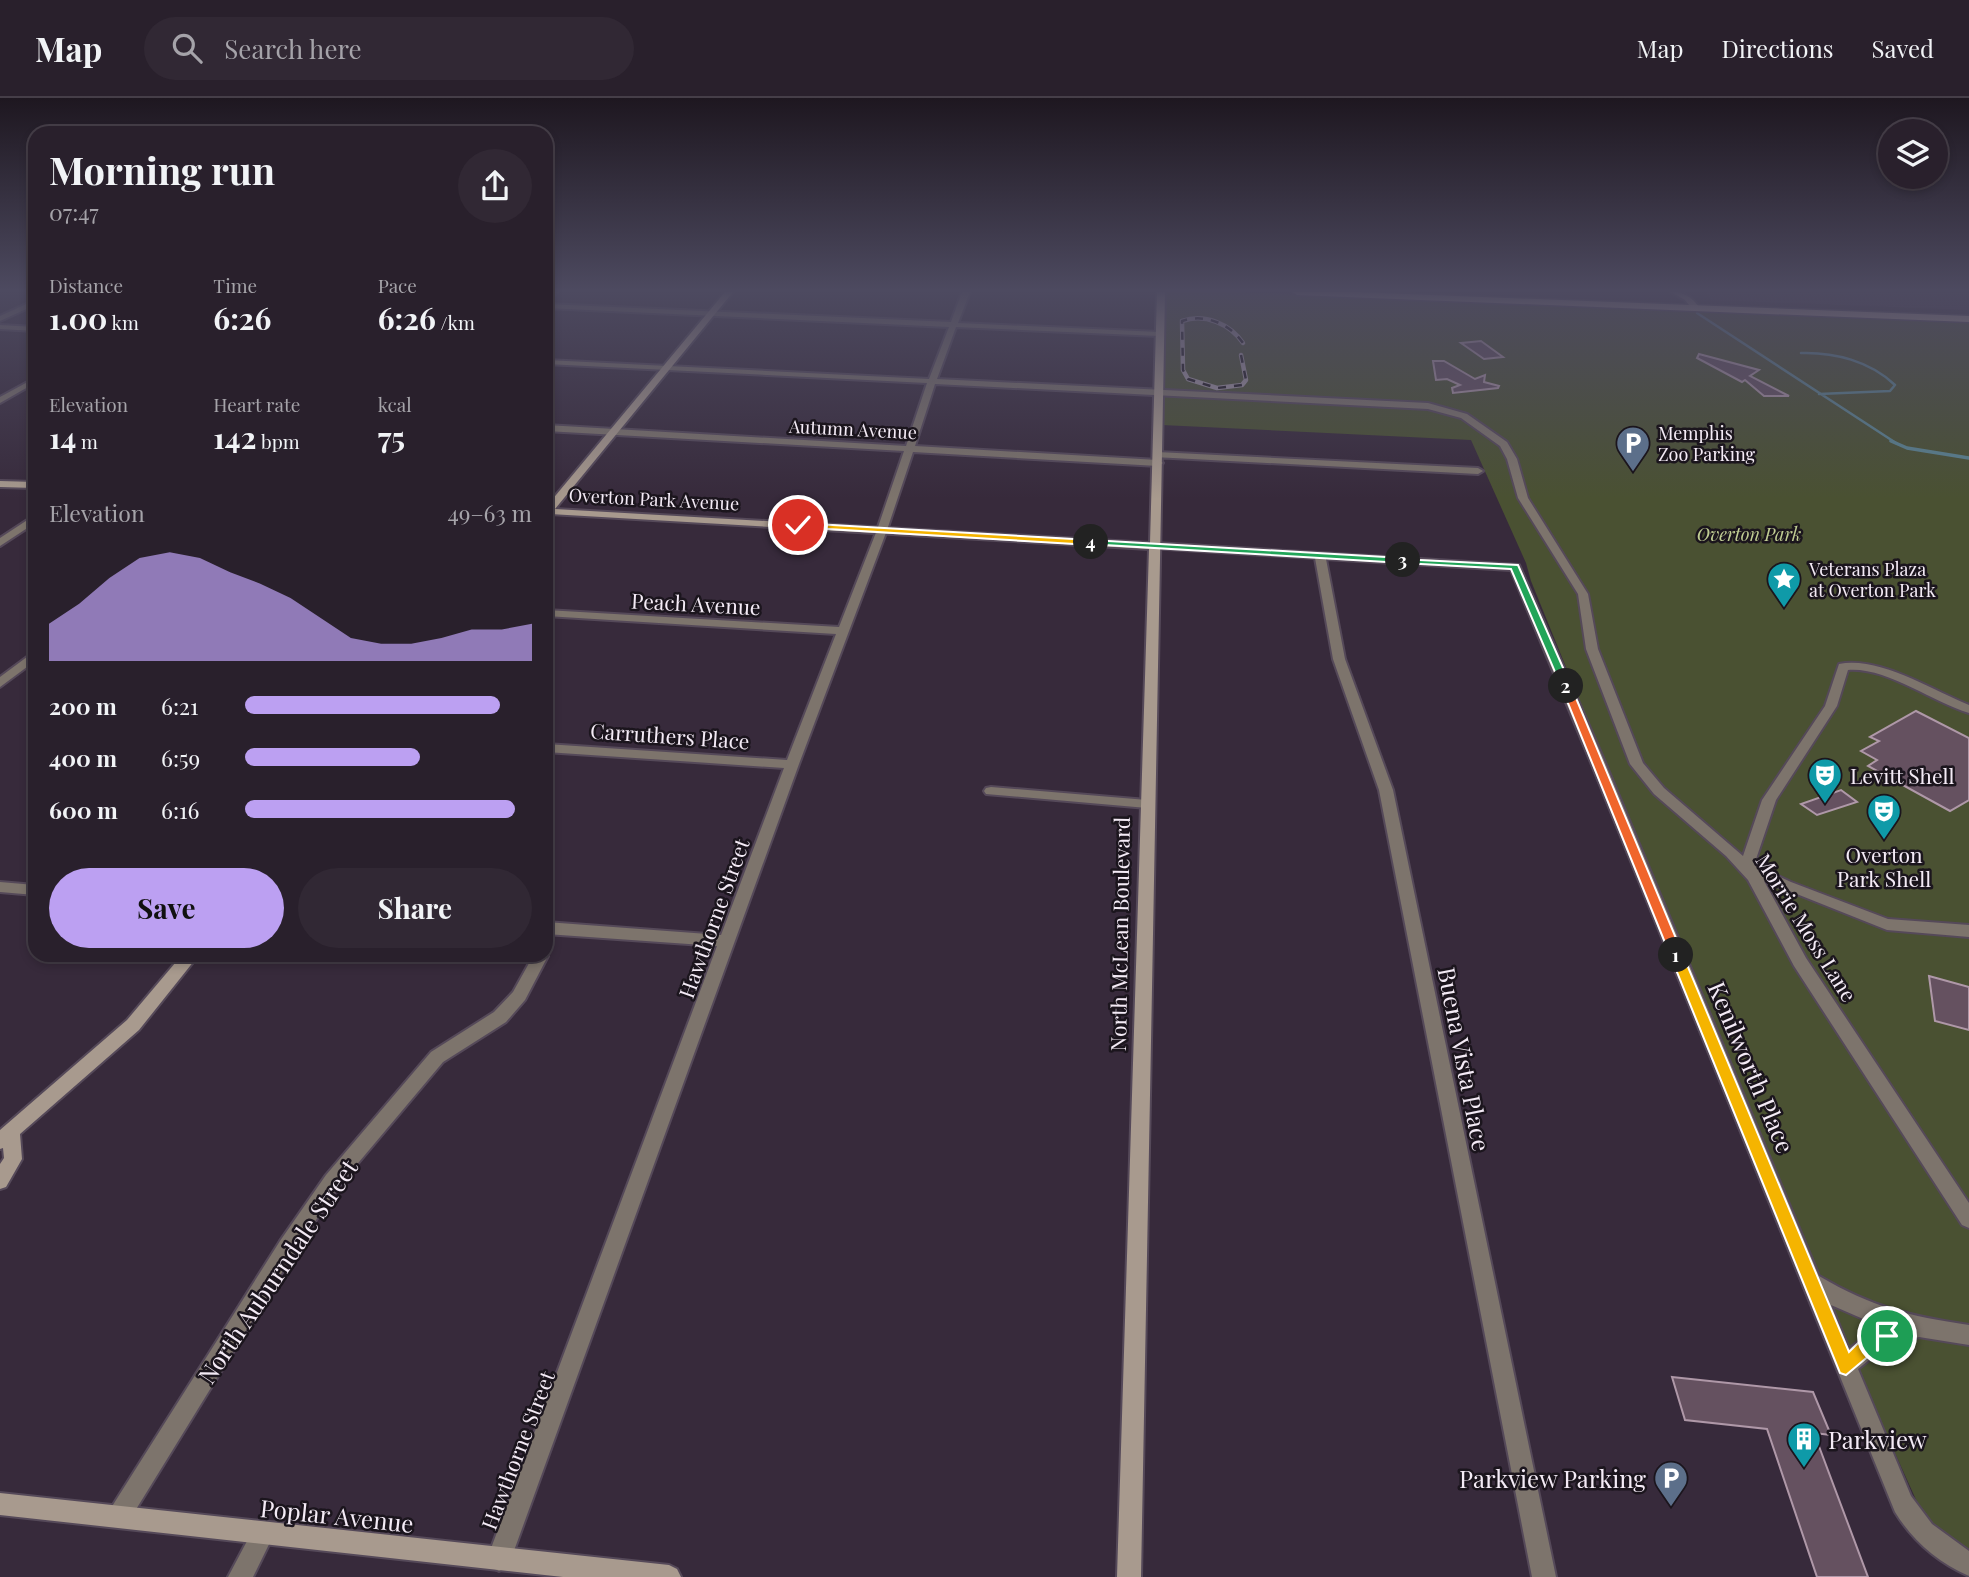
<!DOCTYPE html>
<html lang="en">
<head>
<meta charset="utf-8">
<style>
  body { margin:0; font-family:"Playfair Display",serif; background:#312834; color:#f1f3f6; height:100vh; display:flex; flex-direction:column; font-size:26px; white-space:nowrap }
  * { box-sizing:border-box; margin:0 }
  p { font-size:23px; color:#a5a3a9 }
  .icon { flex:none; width:38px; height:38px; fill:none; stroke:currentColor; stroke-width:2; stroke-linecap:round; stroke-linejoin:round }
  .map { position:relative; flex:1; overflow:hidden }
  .sheet { position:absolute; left:28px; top:28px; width:525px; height:836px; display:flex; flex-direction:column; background:#29202c; border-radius:21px; box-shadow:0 4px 10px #0003,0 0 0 2px #453e48 }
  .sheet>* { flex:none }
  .fabs { position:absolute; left:1878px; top:21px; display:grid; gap:14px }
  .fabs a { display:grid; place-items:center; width:70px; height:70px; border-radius:50%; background:#29202c; box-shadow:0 4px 10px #0003,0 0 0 2px #453e48; font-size:35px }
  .pin { position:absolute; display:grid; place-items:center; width:60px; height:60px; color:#fff; margin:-30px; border:4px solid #fff; border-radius:50%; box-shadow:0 2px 7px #0007 }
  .km { position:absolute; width:35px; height:35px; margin:-18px; border-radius:50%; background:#222; color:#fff; font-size:19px; line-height:35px; text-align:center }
  .round { display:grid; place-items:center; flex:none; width:74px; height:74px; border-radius:37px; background:#312834 }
  .headline { display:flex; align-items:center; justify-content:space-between; height:119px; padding:0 21px }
  h1 { font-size:38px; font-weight:700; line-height:52px }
  .metrics { display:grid; grid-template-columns:repeat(3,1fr); gap:10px; height:119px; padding:7px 21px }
  .metrics div { display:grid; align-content:center }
  .metrics b { font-size:30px; font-weight:700 }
  .metrics small { font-size:19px; font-weight:400 }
  .metrics p { font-size:19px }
  .chart { height:196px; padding:14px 21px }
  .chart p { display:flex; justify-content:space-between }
  .chart svg { width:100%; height:126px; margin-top:7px; fill:#bca0f2; opacity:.7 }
  .button { display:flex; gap:14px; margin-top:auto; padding:14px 21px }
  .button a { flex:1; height:80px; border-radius:42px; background:#bca0f2; color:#111; font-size:28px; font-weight:700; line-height:80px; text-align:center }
  .button a+a { background:#312834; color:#f1f3f6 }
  ul { padding:0 21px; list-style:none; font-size:23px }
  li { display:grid; grid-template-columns:112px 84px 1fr; align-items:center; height:52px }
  li i { height:18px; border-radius:9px; background:#bca0f2 }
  header { display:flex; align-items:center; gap:42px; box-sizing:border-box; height:98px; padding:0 35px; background:#29202c; border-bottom:2px solid #453e48 }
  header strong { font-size:33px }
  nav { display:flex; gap:38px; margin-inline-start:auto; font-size:24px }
  .search { width:490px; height:63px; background:#312834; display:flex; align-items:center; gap:18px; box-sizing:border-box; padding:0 24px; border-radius:38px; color:#a5a3a9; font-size:26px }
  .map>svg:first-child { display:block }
  .built { fill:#443349 }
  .green { fill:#4a5132 }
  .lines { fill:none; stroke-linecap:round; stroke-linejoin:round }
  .stream-far1 { stroke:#5b8491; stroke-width:2.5 }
  .stream { stroke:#5b8491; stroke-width:3.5 }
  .building { fill:#655160; stroke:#af98a8; stroke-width:2 }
  .street-casing { stroke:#554959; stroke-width:4 }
  .secondary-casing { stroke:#554959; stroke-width:4 }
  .primary-casing { stroke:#554959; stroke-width:3 }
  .street { fill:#7d746c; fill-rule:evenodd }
  .secondary { fill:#a89a8e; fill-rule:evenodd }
  .primary { fill:#cab8a8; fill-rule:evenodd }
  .rail-casing { stroke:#a69ba8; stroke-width:4.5 }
  .rail { stroke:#1b151d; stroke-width:2.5; stroke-dasharray:8; stroke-linecap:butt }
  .split-1 { fill:#f5b400; stroke:#fff; stroke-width:2 }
  .split-2 { fill:#f0652b; stroke:#fff; stroke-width:2 }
  .split-3 { fill:#22a559; stroke:#fff; stroke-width:2 }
  .split-4 { fill:#22a559; stroke:#fff; stroke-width:2 }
  .split-5 { fill:#f5b400; stroke:#fff; stroke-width:2 }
  .labels { text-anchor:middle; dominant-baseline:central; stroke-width:5; stroke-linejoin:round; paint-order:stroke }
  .far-street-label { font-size:18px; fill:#f4ebf6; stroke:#1b151d }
  .far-poi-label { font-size:18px; fill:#f4ebf6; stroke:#1b151d; text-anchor:start }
  .far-park-label { font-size:18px; font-style:italic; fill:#c1ce93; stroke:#1b151d }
  .street-label { font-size:21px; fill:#f4ebf6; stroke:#1b151d }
  .poi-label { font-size:21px; fill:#f4ebf6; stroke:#1b151d; text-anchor:start }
  .near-street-label { font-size:24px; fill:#f4ebf6; stroke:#1b151d }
  .near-poi-label { font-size:24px; fill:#f4ebf6; stroke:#1b151d; text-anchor:start }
</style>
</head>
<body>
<header>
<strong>Map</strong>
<div class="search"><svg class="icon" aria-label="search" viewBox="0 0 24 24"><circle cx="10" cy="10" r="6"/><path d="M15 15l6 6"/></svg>Search here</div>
<nav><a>Map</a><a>Directions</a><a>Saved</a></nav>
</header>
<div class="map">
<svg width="1969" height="1479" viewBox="0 0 1969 1479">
  <rect width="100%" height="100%" fill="#372a3b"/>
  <path class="built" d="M1704 194H1969V212L1712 202Z"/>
  <path class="green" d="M1166 194H1232L1969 223V1454L1932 1428 1918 1406C1780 1103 1657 792 1531 483L1526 465 1471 342 1162 327Z
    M1327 194H1401L1676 206Z"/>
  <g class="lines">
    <path class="stream-far1" d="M1697 215 1896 345
      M1801 255C1834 254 1870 263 1895 287L1890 293 1819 296"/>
    <path class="stream" d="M1891 343 1907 350 1969 360"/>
  </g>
  <path class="building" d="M1481 243 1503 259 1484 261 1461 245Z
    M1699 256 1759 272 1750 278 1789 298H1764L1745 282 1742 284 1697 260Z
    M1433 263H1444L1475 281 1485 277 1484 284 1499 288 1498 290 1453 295 1452 290 1460 287 1447 281 1436 282Z
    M1916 613 1969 640V702L1950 713 1868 668 1877 662 1861 653 1879 643 1870 639Z
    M1841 692 1857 704 1817 717 1801 706Z
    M1929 878 1969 889V932L1935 923Z
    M1672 1279 1813 1294 1831 1337 1814 1335 1868 1479H1817L1767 1331 1685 1322Z"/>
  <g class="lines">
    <g class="street-casing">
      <path id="street" d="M550 194H558L546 204V198Z
        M962 194H970L958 225 1159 234 1163 236 1159 238 956 229 937 281 1428 305 1467 316 1507 344 1517 361 1528 400 1588 496 1598 551 1643 665 1664 690 1743 758 1762 702 1825 608 1839 566C1879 558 1932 592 1969 607V615C1932 604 1887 569 1848 572L1837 608 1776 702 1754 767 1791 784 1888 821 1969 827V839L1887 832 1764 783 1806 860 1969 1105V1130L1962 1127 1794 868 1748 782 1726 758 1654 696 1630 666 1586 551 1578 496 1518 400 1507 361 1500 348 1461 320 1428 311 935 286 915 348 1158 362 1163 365 1158 368 913 354 887 432 799 666 511 1461 507 1469 499 1473 491 1469 487 1461 717 848 546 836V824L721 837 784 670 546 654V646L787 662 836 536 546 518V512L839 529 877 432 904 353 546 333V327L906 348 927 285 546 266V262L929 281 949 229 546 210V206L951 224Z
        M35 202V207L0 223V218Z
        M0 227 35 229V233L0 231Z
        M35 280V285L0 305V299Z
        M1157 354 1478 370 1483 373 1478 376 1154 359V355Z
        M35 417V425L0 448V440Z
        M1155 445 1519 467 1604 662 1819 1178C1872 1209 1908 1218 1969 1227V1247L1919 1239 1884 1250 1858 1271 1911 1398 1932 1426 1969 1453V1478C1937 1464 1913 1443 1895 1414L1590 662 1511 472 1326 461 1345 561 1393 692 1556 1479H1532L1379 692 1333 561 1315 460 1151 450 1150 448ZM1831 1207 1884 1230 1862 1241 1849 1251Z
        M35 553V563L0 589V579Z
        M991 689 1147 702 1154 706 1147 710 986 696 984 693 986 690Z
        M0 784 35 787V797L0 794Z
        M546 855 548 858 525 902 506 924 443 964 338 1089 294 1155 127 1426 119 1429 111 1426 108 1418 111 1410 280 1143 326 1077 431 954 494 914 513 894 533 858H546Z
        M263 1425 271 1428 274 1436 253 1479H228L255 1428Z"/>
    </g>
    <g class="secondary-casing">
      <path id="secondary" d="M725 194H733L555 411 1150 445 1157 194H1165L1141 1479H1117L1149 451 550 416 546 418V409Z
        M1671 194C1685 194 1691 199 1700 210L1693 212 1685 202Z
        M0 383 35 384V390L0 389Z
        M181 858H198L139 932 20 1036 22 1061 6 1089 0 1091V1066L4 1060 3 1050 0 1051V1032L127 922Z
        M0 1395 669 1467 677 1471 681 1479H563L0 1417Z"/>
    </g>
    <g class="primary-casing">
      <path id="primary" d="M1293 194H1357L1969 218V224L1297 197Z"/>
    </g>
    <use href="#street" class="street"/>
    <use href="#secondary" class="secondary"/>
    <use href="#primary" class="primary"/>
    <g class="rail-casing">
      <path id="rail" d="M1241 257 1246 282 1242 287 1217 290 1188 281 1183 272 1182 223C1205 215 1230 226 1243 245"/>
    </g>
    <use href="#rail" class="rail"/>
  </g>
  <linearGradient id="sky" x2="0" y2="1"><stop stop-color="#1e1720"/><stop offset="0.48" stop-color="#4d4a60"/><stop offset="1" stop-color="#4d4a60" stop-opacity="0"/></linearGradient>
  <rect width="1969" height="401" fill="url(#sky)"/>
  <path class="split-1" d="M1676 853 1683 857 1849 1254 1859 1244 1887 1230 1893 1232 1895 1238 1893 1244 1871 1256 1846 1277 1840 1275 1670 857Z"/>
  <path class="split-2" d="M1566 585 1571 588 1683 857 1681 861H1672L1670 857 1561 588Z"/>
  <path class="split-3" d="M1400 461 1518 467 1571 588 1569 590 1561 588 1511 471 1403 465Z"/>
  <path class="split-4" d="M1091 442 1403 460 1407 462 1403 465 1088 446Z"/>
  <path class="split-5" d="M798 425 1091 442 1095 444 1091 447 795 429Z"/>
  <defs>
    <g id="parking-pin" transform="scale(1.75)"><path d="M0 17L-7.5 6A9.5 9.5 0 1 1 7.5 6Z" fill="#5c6f8a" stroke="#1b151d"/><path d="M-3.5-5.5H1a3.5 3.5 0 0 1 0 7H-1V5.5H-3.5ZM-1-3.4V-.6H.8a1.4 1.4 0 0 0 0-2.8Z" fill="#fff"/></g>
    <g id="sight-pin" transform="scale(1.75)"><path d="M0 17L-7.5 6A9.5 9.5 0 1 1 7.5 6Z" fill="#0f9aa8" stroke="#1b151d"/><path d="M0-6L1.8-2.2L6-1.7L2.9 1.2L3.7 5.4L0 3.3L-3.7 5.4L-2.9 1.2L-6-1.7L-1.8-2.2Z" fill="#fff"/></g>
    <g id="theatre-pin" transform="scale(1.75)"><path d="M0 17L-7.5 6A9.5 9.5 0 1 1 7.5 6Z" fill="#0f9aa8" stroke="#1b151d"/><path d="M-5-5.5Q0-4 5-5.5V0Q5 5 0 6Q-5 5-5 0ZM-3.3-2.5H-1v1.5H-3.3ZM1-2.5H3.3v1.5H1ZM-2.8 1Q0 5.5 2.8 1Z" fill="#fff"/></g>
    <g id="building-pin" transform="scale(1.75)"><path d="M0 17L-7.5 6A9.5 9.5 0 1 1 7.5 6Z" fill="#0f9aa8" stroke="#1b151d"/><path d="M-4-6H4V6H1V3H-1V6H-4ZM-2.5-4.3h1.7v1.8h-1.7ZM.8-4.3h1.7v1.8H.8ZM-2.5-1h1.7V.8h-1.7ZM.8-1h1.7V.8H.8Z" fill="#fff"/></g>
  </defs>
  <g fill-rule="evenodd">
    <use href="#parking-pin" x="1633" y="345"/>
    <use href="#sight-pin" x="1784" y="481"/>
    <use href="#theatre-pin" x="1825" y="677"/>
    <use href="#theatre-pin" x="1884" y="713"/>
    <use href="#building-pin" x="1804" y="1341"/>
    <use href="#parking-pin" x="1671" y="1380"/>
  </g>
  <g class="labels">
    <g class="far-street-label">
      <text transform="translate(853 331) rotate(3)">Autumn Avenue</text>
      <text transform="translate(654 401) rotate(3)">Overton Park Avenue</text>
    </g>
    <g class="far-poi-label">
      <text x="1658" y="335">Memphis<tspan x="1658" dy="21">Zoo Parking</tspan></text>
      <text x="1809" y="471">Veterans Plaza<tspan x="1809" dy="21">at Overton Park</tspan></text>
    </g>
    <g class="far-park-label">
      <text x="1749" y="436">Overton Park</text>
    </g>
    <g class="street-label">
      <text transform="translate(696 505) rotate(3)">Peach Avenue</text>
      <text transform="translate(670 637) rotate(4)">Carruthers Place</text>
      <text transform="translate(713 820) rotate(-70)">Hawthorne Street</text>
      <text transform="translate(1807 829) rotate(58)">Morrie Moss Lane</text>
      <text transform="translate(1119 836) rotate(-89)">North McLean Boulevard</text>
      <text transform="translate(517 1352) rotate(-69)">Hawthorne Street</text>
    </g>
    <g class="poi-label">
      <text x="1850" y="677">Levitt Shell</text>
      <text x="1884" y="756" text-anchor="middle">Overton<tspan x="1884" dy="24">Park Shell</tspan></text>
    </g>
    <g class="near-street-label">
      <text transform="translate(1465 961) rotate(79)">Buena Vista Place</text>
      <text transform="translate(1752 969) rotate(67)">Kenilworth Place</text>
      <text transform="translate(277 1173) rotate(-56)">North Auburndale Street</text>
      <text transform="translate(337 1417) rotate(6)">Poplar Avenue</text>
    </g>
    <g class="near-poi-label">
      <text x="1828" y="1341">Parkview</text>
      <text x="1646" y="1380" text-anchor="end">Parkview Parking</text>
    </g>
  </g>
</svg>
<div class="fabs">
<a><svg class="icon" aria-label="layers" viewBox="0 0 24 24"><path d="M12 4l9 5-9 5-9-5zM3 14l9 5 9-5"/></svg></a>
</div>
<div class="pin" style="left:1887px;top:1238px;background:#1e9e55"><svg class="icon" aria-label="arrive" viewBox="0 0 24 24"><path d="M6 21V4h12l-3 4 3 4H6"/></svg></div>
<div class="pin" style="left:798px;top:427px;background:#d93025"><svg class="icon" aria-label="check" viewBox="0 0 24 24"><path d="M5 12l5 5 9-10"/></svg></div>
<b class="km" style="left:1676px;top:857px">1</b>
<b class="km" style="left:1566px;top:588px">2</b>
<b class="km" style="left:1403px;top:462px">3</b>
<b class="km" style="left:1091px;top:444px">4</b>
<section class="sheet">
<div class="headline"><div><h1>Morning run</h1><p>07:47</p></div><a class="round"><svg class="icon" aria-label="share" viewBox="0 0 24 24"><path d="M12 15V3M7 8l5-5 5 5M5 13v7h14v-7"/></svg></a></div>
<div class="metrics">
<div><p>Distance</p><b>1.00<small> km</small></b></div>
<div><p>Time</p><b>6:26</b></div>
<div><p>Pace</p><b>6:26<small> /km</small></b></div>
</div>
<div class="metrics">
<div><p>Elevation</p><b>14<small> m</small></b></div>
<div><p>Heart rate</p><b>142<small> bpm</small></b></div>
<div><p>kcal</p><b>75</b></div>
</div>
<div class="chart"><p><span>Elevation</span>49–63 m</p>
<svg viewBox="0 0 160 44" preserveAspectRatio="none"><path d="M0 44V31L10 24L20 15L30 8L40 6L50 8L60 13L70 17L80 22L90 29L100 36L110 38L120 38L130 36L140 33L150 33L160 31V44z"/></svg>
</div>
<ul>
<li><b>200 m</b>6:21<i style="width:89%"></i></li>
<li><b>400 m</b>6:59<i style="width:61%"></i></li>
<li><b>600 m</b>6:16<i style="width:94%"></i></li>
</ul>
<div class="button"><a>Save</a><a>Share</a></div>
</section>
</div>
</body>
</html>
